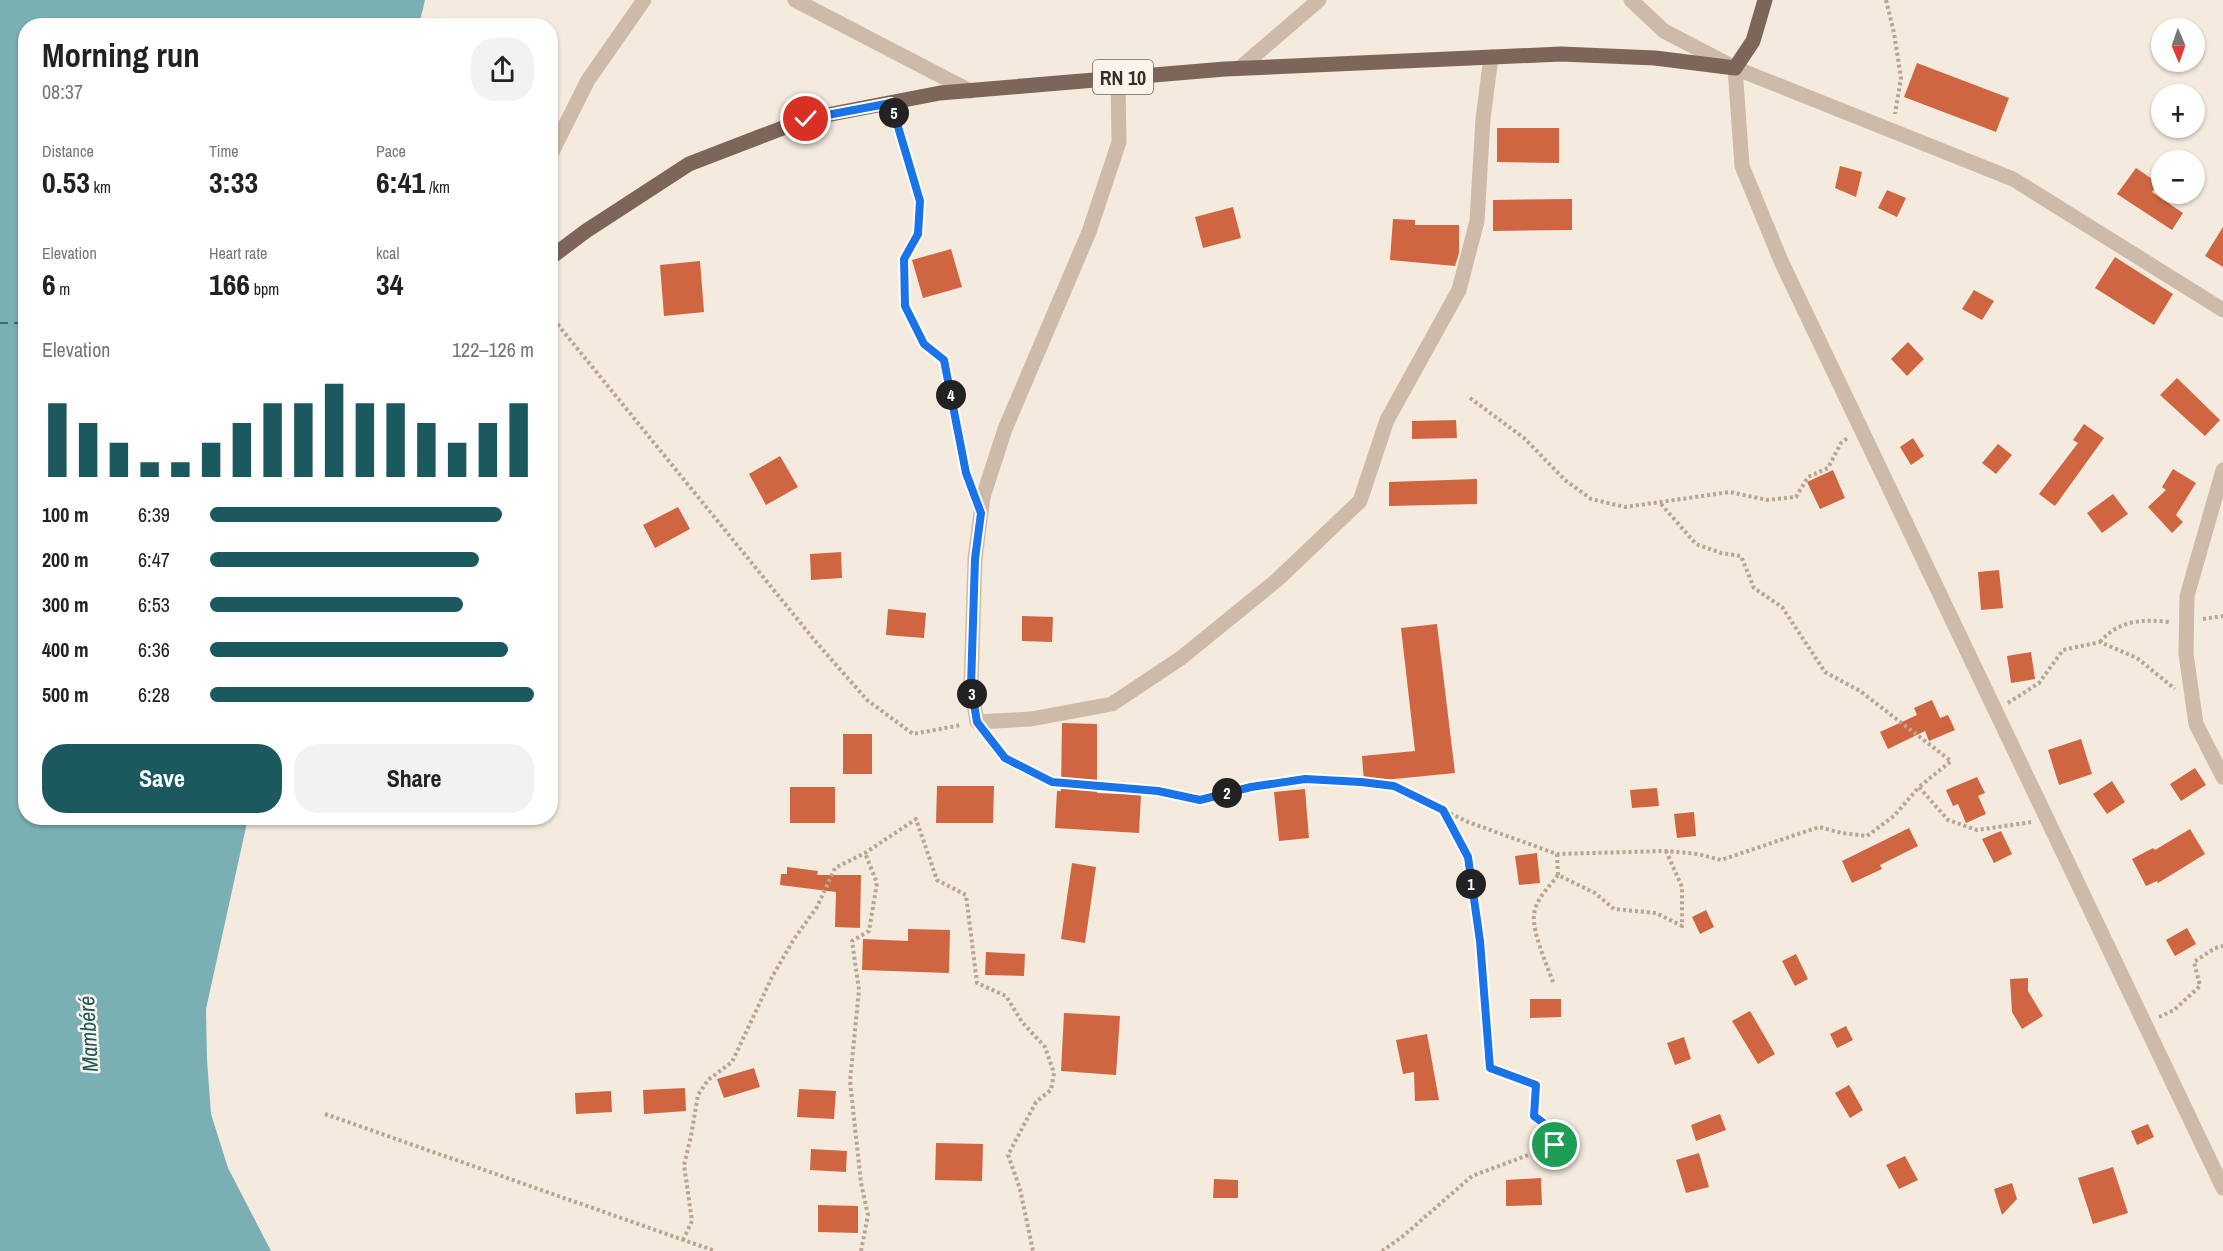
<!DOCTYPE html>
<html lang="en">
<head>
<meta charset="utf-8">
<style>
  body { margin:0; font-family:"Archivo Narrow",sans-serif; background:#f2f2f2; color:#222; height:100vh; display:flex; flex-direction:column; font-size:22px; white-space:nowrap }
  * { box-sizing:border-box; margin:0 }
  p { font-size:20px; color:#767676 }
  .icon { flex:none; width:33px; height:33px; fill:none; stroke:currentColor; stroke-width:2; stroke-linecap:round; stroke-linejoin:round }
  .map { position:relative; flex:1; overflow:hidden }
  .sheet { position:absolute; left:18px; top:18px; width:540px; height:807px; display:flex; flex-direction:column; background:#fff; border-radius:24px; box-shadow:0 2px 4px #0004 }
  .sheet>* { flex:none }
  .needle { width:39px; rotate:178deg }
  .fabs { position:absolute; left:2151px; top:18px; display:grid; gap:12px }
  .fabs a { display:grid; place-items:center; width:54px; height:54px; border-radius:50%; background:#fff; box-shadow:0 2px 4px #0004; font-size:30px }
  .pin { position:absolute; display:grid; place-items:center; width:51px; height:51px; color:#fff; margin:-26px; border:3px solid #fff; border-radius:50%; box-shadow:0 2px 6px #0007 }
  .km { position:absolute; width:30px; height:30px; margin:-15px; border-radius:50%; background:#222; color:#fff; font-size:16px; line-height:30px; text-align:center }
  .round { display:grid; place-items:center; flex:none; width:63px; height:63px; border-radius:24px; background:#f2f2f2 }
  .overview { display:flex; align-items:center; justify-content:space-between; height:102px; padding:0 24px }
  h1 { font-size:33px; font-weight:800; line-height:45px }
  .figures { display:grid; grid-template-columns:repeat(3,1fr); gap:9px; height:102px; padding:6px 24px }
  .figures div { display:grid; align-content:center }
  .figures b { font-size:30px; font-weight:800 }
  .figures small { font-size:16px; font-weight:400 }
  .figures p { font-size:16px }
  .chart { height:168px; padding:12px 24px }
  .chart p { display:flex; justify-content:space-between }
  .chart svg { width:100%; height:108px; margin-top:6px; stroke:#1b595f; stroke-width:6 }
  .action { display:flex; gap:12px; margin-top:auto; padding:12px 24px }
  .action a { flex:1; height:69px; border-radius:24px; background:#1b595f; color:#fff; font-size:24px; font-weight:800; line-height:69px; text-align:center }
  .action a+a { background:#f2f2f2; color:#222 }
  ul { padding:0 24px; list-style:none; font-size:20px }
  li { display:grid; grid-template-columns:96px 72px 1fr; align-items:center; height:45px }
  li i { height:15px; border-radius:8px; background:#1b595f }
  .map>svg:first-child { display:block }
  .water { fill:#7ab0b4 }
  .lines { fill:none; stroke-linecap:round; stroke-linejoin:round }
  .ferry { stroke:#1b595f; stroke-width:1.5; stroke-dasharray:8 6; stroke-linecap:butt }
  .building { fill:#cf6641 }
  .path { stroke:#baa492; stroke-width:4; stroke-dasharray:3 3; stroke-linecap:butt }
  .street { stroke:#cebaa8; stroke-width:15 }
  .primary { stroke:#7d6659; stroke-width:15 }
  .route-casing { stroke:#fff; stroke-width:12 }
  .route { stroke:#1a73e8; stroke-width:8 }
  .labels { text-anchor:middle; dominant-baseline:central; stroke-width:5; stroke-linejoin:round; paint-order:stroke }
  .shield { fill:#fbf4ea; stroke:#746963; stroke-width:1.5 }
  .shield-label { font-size:20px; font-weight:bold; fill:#3a2e29 }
  .water-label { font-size:22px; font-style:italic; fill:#1b595f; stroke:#fbf4ea }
</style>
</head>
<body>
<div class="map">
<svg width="2223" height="1251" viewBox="0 0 2223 1251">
  <rect width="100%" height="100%" fill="#f4eadd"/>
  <path class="water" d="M0 0H425L419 25 26 26V818H248L206 1009 207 1060 211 1114 228 1168 271 1251H0Z"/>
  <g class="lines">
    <path class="ferry" d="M0 323H26"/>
  </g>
  <path class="building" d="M1917 63 2009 98 1996 132 1904 97Z
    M1497 128H1559V163L1497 162Z
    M1840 166 1862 172 1856 197 1835 188Z
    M2136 168 2158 183 2152 192 2183 213 2172 230 2117 194Z
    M1887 190 1906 198 1897 217 1878 208Z
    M1572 199V230L1493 231V200Z
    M1233 207 1241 238 1203 248 1195 217Z
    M1393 219 1415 220V225H1459V253L1455 266 1390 260Z
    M2223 227V267L2205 256Z
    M951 249 962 287 923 298 912 260Z
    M2115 257 2173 294 2154 325 2095 288Z
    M700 261 704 312 664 316 660 265Z
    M1974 290 1994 301 1982 320 1962 309Z
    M1908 342 1924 359 1907 376 1891 359Z
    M2177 378 2220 420 2205 436 2160 395Z
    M1456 420 1457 438 1412 439V421Z
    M2084 424 2104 438 2055 506 2039 494 2078 443 2073 440Z
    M1913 438 1924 456 1911 465 1900 447Z
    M1998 444 2012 455 1996 474 1982 463Z
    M780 456 798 487 766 505 749 474Z
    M2173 469 2196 483 2176 515 2183 522 2172 533 2148 507 2166 490 2162 487Z
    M1833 470 1845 498 1820 509 1807 482Z
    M1477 479V504L1389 506V482Z
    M2113 494 2128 514 2102 533 2087 513Z
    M678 507 690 529 655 548 643 525Z
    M841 552 842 578 811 580 810 554Z
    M1999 570 2003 608 1981 610 1978 572Z
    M888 609 926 613 924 638 886 635Z
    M1022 616 1053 617 1052 642 1022 641Z
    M1437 624 1455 773 1364 782 1362 756 1415 751 1401 628Z
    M2031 652 2035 679 2011 683 2007 656Z
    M1932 700 1940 718 1948 715 1955 730 1929 741 1925 731 1888 749 1880 732 1917 715 1914 708Z
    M1062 723 1097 724V793L1141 795 1139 833 1055 828 1057 791H1061Z
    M843 734H872V774H843Z
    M2081 739 2092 774 2059 785 2048 750Z
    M2195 768 2206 785 2181 801 2170 784Z
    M1977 777 1985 793 1978 796 1986 814 1966 823 1958 804 1953 806 1946 790Z
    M2112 781 2125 802 2107 814 2093 794Z
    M937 786H994L993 823H936Z
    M790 787H835V823H790Z
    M1657 788 1659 806 1632 808 1630 790Z
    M1305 789 1309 838 1279 841 1274 792Z
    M1694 812 1696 836 1677 838 1674 814Z
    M1909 828 1918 846 1880 865 1882 869 1852 883 1842 861Z
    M2190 829 2205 854 2158 883 2157 881 2146 886 2132 859 2153 848 2155 850Z
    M2001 831 2012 854 1994 863 1982 839Z
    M1537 853 1540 883 1519 885 1515 856Z
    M1072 863 1096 867 1085 943 1061 939Z
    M787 867 818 871 817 875H861L860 928 835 927 836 892 780 885 781 874H787Z
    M1706 910 1714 927 1700 934 1692 917Z
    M2187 928 2196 944 2175 956 2166 940Z
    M908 929 950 930 949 973 862 970 863 939 908 941Z
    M986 952 1025 954 1024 976 985 975Z
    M1796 954 1808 979 1795 986 1782 961Z
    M2028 978V991L2043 1016 2022 1029 2012 1012 2010 979Z
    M1530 999H1561V1017L1530 1018Z
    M1750 1011 1775 1054 1758 1064 1732 1021Z
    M1064 1013 1120 1016 1116 1075 1061 1071Z
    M1846 1026 1853 1040 1837 1048 1830 1034Z
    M1427 1034 1439 1100 1415 1101 1414 1072 1403 1074 1396 1040Z
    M1684 1037 1691 1059 1675 1065 1667 1043Z
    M754 1068 760 1087 724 1098 717 1079Z
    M1849 1085 1863 1110 1850 1118 1835 1093Z
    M685 1088 686 1111 644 1114 643 1090Z
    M799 1089 836 1091 834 1119 797 1117Z
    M611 1091 612 1112 576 1114 575 1093Z
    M1720 1114 1726 1130 1696 1141 1691 1125Z
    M2148 1124 2154 1137 2137 1145 2131 1131Z
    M936 1143 983 1144 982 1181 935 1180Z
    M811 1149 847 1151 846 1172 810 1170Z
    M1699 1153 1709 1187 1686 1193 1676 1160Z
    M1905 1156 1918 1180 1899 1189 1886 1165Z
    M2113 1167 2128 1213 2093 1224 2078 1178Z
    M1541 1178 1542 1205 1506 1206V1180Z
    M1214 1179 1238 1180V1198H1213Z
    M2012 1183 2017 1199 2002 1215 1994 1189Z
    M818 1205 858 1206V1233L818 1232Z"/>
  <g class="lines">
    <path class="path" d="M1886 0 1894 33 1901 78 1895 114
      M896 118 920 201 918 234 904 259 905 306 924 343 944 360 970 482
      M550 315 816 642 867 700 913 734 961 725
      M1470 398 1524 438 1565 480 1591 499 1625 507 1730 492 1767 500 1796 497 1808 477 1828 468 1841 443 1849 437
      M1661 504 1696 544 1721 553 1741 556 1754 588 1782 607 1825 672 1860 691 1951 761 1919 787
      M2203 619 2223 616
      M2100 642C2119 620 2142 619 2169 622
      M2008 703 2039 683 2063 650 2100 642 2137 658 2175 689
      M990 738 1005 758 1052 782 1158 791 1200 800 1251 787 1305 779 1394 786 1468 822 1557 854 1666 851 1698 854 1721 860 1819 827 1842 833 1867 836 1894 816 1919 787 1948 820 1977 830 2032 822
      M1557 854 1558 875 1595 893 1614 909 1656 913 1682 926V887L1666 851
      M1553 982C1547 965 1532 932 1534 915 1535 900 1550 886 1558 875
      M2159 1017 2174 1010 2200 986 2194 962 2215 948 2223 946
      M325 1114 715 1251
      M683 1240 692 1221 684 1165 691 1136 698 1095 708 1080 732 1062 772 977 794 939 817 907 835 868 865 853 916 819 937 880 966 895 977 983 1006 996 1022 1022 1045 1047 1054 1073 1051 1090 1036 1102 1008 1155 1020 1189 1033 1251
      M861 1251 868 1215 861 1183 850 1081 859 990 852 941 869 931 877 883 865 853
      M1382 1251 1402 1237 1472 1176 1555 1145 1554 1131 1534 1116 1536 1085 1490 1068 1480 941 1468 857 1443 811"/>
    <path class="street" d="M795 0 970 91
      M1631 0 1664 31 1735 68 2013 179 2223 310
      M1240 68 1319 0
      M1735 68 1742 166 1781 261 2223 1188
      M1118 78 1119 142 1089 232 1005 429 983 497 975 559 971 686 977 722 1031 719 1112 704 1181 658 1277 580 1360 501 1387 420 1459 290 1477 221 1483 119 1491 57
      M550 156 588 80 644 0
      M2223 470 2187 596 2186 654 2196 724 2223 777"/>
    <path class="primary" d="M550 258 586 231 689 164 806 119 940 93 1225 69 1561 54 1655 58 1735 68 1753 41 1765 0"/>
  </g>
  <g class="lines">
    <g class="route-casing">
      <path id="route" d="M806 119 891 103 920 201 918 234 904 259 905 306 924 344 944 360 966 473 981 513 975 559 971 686 977 722 1005 758 1052 782 1158 791 1200 800 1251 787 1305 779 1361 782 1394 786 1443 810 1468 857 1480 941 1490 1068 1536 1085 1534 1116 1554 1131 1555 1145"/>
    </g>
    <use href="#route" class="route"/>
  </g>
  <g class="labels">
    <rect class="shield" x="1093" y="60" width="60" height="34" rx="4.5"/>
    <g class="shield-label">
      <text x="1123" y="77">RN 10</text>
    </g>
    <g class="water-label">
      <text transform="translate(88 1034) rotate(-93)">Mambéré</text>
    </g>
  </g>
</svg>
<div class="fabs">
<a><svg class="needle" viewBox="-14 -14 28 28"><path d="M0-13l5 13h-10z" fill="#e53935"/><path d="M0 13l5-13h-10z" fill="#767676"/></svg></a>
<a>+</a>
<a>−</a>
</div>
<div class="pin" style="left:1555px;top:1145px;background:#1e9e55"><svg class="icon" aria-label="arrive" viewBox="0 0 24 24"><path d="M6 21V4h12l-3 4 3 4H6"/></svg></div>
<div class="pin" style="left:806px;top:119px;background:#d93025"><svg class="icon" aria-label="check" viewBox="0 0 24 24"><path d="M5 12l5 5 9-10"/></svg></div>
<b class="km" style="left:1471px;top:884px">1</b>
<b class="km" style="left:1227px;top:793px">2</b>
<b class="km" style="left:972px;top:694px">3</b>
<b class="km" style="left:951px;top:395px">4</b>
<b class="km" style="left:894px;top:113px">5</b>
<section class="sheet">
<div class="overview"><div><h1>Morning run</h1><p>08:37</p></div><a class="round"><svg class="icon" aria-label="share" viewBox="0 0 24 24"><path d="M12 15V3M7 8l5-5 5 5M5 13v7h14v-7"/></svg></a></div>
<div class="figures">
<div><p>Distance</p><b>0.53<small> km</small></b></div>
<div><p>Time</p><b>3:33</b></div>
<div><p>Pace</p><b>6:41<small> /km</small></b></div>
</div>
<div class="figures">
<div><p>Elevation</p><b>6<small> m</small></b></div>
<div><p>Heart rate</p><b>166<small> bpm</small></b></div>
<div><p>kcal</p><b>34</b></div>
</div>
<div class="chart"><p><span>Elevation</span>122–126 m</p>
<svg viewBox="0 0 160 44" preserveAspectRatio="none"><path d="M5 44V14M15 44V22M25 44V30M35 44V38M45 44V38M55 44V30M65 44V22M75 44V14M85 44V14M95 44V6M105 44V14M115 44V14M125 44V22M135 44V30M145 44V22M155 44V14"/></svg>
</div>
<ul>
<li><b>100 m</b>6:39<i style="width:90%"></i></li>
<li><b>200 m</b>6:47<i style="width:83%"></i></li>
<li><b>300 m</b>6:53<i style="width:78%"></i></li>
<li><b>400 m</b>6:36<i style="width:92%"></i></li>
<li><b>500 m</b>6:28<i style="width:100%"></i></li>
</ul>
<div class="action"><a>Save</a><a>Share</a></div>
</section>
</div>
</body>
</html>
